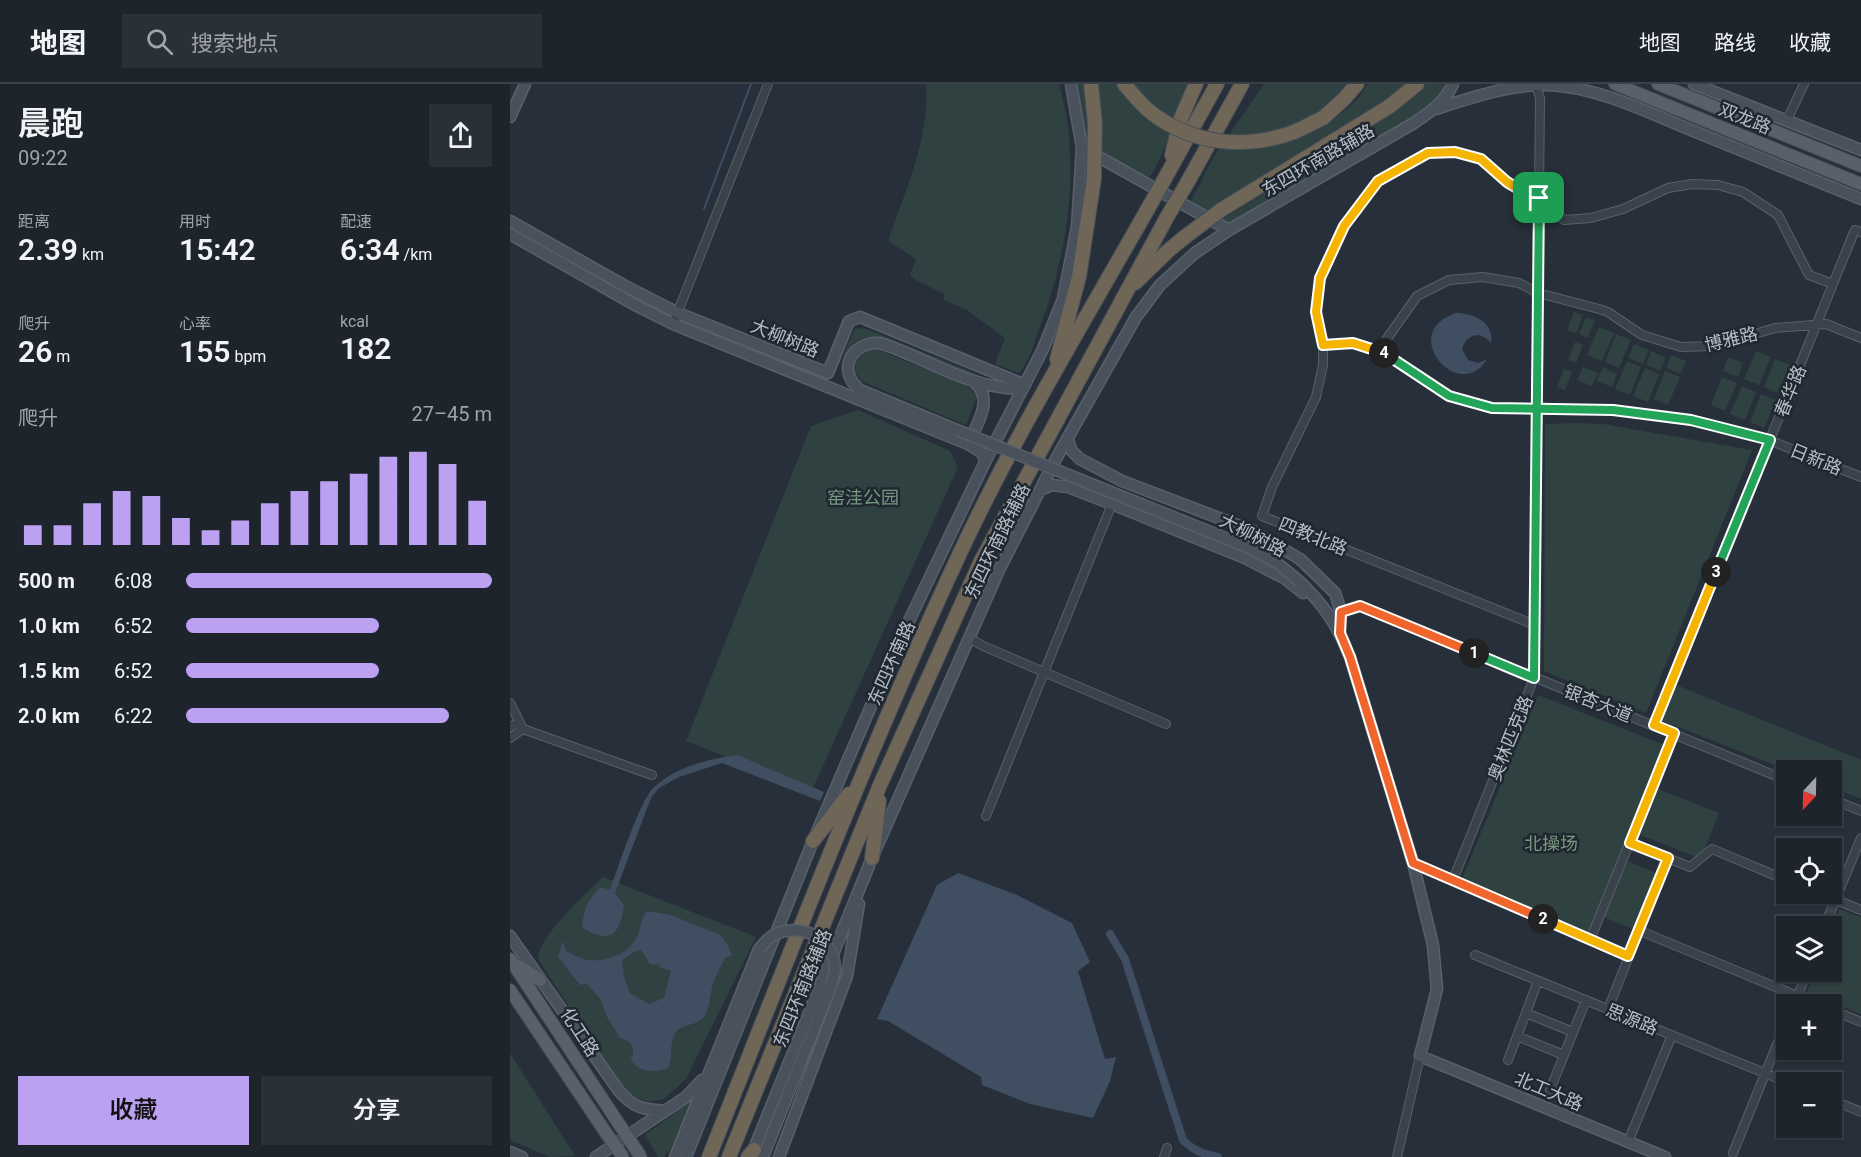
<!DOCTYPE html>
<html lang="zh">
<head>
<meta charset="utf-8">
<style>
  body { margin:0; font-family:Roboto,"Noto Sans SC",sans-serif; background:#2a3038; color:#f1f3f6; height:100vh; display:flex; flex-direction:column; font-size:22px; white-space:nowrap }
  * { box-sizing:border-box; margin:0 }
  p { font-size:20px; color:#a0a4a9 }
  .icon { flex:none; width:33px; height:33px; fill:none; stroke:currentColor; stroke-width:2; stroke-linecap:round; stroke-linejoin:round }
  .map { position:relative; flex:1; overflow:hidden }
  .details { display:flex; flex-direction:column; background:#1d242c; width:510px }
  .details>* { flex:none }
  .needle { width:39px; rotate:202deg }
  .tools { position:absolute; left:1266px; top:676px; display:grid; gap:12px }
  .tools a { display:grid; place-items:center; width:66px; height:66px; border-radius:0px; background:#1d242c; box-shadow:0 2px 4px #0004,0 0 0 2px #3b4148; font-size:30px }
  .pin { position:absolute; display:grid; place-items:center; width:51px; height:51px; color:#fff; margin:-26px; border-radius:12px; box-shadow:0 3px 9px #0006 }
  .km { position:absolute; width:30px; height:30px; margin:-15px; border-radius:50%; background:#222; color:#fff; font-size:16px; line-height:30px; text-align:center }
  .round { display:grid; place-items:center; flex:none; width:63px; height:63px; border-radius:0px; background:#2a3038 }
  .head { display:flex; align-items:center; justify-content:space-between; height:102px; padding:0 18px }
  h1 { font-size:33px; font-weight:600; line-height:45px }
  .stats { display:grid; grid-template-columns:repeat(3,1fr); gap:9px; height:102px; padding:6px 18px }
  .stats div { display:grid; align-content:center }
  .stats b { font-size:30px; font-weight:600 }
  .stats small { font-size:16px; font-weight:400 }
  .stats p { font-size:16px }
  .chart { height:168px; padding:12px 18px }
  .chart p { display:flex; justify-content:space-between }
  .chart svg { width:100%; height:108px; margin-top:6px; stroke:#bca0f2; stroke-width:6 }
  .button { display:flex; gap:12px; margin-top:auto; padding:12px 18px }
  .button a { flex:1; height:69px; border-radius:0px; background:#bca0f2; color:#111; font-size:24px; font-weight:600; line-height:69px; text-align:center }
  .button a+a { background:#2a3038; color:#f1f3f6 }
  ul { padding:0 18px; list-style:none; font-size:20px }
  li { display:grid; grid-template-columns:96px 72px 1fr; align-items:center; height:45px }
  li i { height:15px; border-radius:8px; background:#bca0f2 }
  header { display:flex; align-items:center; gap:36px; box-sizing:border-box; height:84px; padding:0 30px; background:#1d242c; border-bottom:2px solid #3b4148 }
  header strong { font-size:28px }
  nav { display:flex; gap:33px; margin-inline-start:auto; font-size:21px }
  .search { width:420px; height:54px; background:#2a3038; display:flex; align-items:center; gap:15px; box-sizing:border-box; padding:0 21px; border-radius:0px; color:#a0a4a9; font-size:22px }
  main { display:flex; flex:1; min-height:0 }
  .map>svg:first-child { display:block }
  .green { fill:#2f4141 }
  .water { fill:#3f4e61; fill-rule:evenodd }
  .lines { fill:none; stroke-linecap:round; stroke-linejoin:round }
  .stream { stroke:#3f4e61; stroke-width:2 }
  .canal { stroke:#3f4e61; stroke-width:8 }
  .street-casing { stroke:#586069; stroke-width:10 }
  .secondary-casing { stroke:#586069; stroke-width:13 }
  .primary-casing { stroke:#434b54; stroke-width:14 }
  .highway-casing { stroke:#454d56; stroke-width:16 }
  .street { stroke:#3a424b; stroke-width:8 }
  .secondary { stroke:#49515d; stroke-width:10 }
  .primary { stroke:#58616b; stroke-width:12 }
  .highway { stroke:#706658; stroke-width:14 }
  .secondary-bridge-casing { stroke:#586069; stroke-width:13; stroke-linecap:butt }
  .primary-bridge-casing { stroke:#434b54; stroke-width:14; stroke-linecap:butt }
  .highway-bridge-casing { stroke:#454d56; stroke-width:16; stroke-linecap:butt }
  .secondary-bridge { stroke:#49515d; stroke-width:10 }
  .primary-bridge { stroke:#58616b; stroke-width:12 }
  .highway-bridge { stroke:#706658; stroke-width:14 }
  .split-1-casing { stroke:#fff; stroke-width:12 }
  .split-2-casing { stroke:#fff; stroke-width:12 }
  .split-3-casing { stroke:#fff; stroke-width:12 }
  .split-4-casing { stroke:#fff; stroke-width:12 }
  .split-5-casing { stroke:#fff; stroke-width:12 }
  .split-1 { stroke:#22a559; stroke-width:8 }
  .split-2 { stroke:#f0652b; stroke-width:8 }
  .split-3 { stroke:#f5b400; stroke-width:8 }
  .split-4 { stroke:#22a559; stroke-width:8 }
  .split-5 { stroke:#f5b400; stroke-width:8 }
  .labels { text-anchor:middle; dominant-baseline:central; stroke-width:5; stroke-linejoin:round; paint-order:stroke }
  .street-label { font-size:18px; fill:#b6bdc6; stroke:#1f2730 }
  .park-label { font-size:18px; fill:#77997f; stroke:#1f2730 }
</style>
</head>
<body>
<header>
<strong>地图</strong>
<div class="search"><svg class="icon" aria-label="search" viewBox="0 0 24 24"><circle cx="10" cy="10" r="6"/><path d="M15 15l6 6"/></svg>搜索地点</div>
<nav><a>地图</a><a>路线</a><a>收藏</a></nav>
</header>
<main>
<section class="details">
<div class="head"><div><h1>晨跑</h1><p>09:22</p></div><a class="round"><svg class="icon" aria-label="share" viewBox="0 0 24 24"><path d="M12 15V3M7 8l5-5 5 5M5 13v7h14v-7"/></svg></a></div>
<div class="stats">
<div><p>距离</p><b>2.39<small> km</small></b></div>
<div><p>用时</p><b>15:42</b></div>
<div><p>配速</p><b>6:34<small> /km</small></b></div>
</div>
<div class="stats">
<div><p>爬升</p><b>26<small> m</small></b></div>
<div><p>心率</p><b>155<small> bpm</small></b></div>
<div><p>kcal</p><b>182</b></div>
</div>
<div class="chart"><p><span>爬升</span>27–45 m</p>
<svg viewBox="0 0 160 44" preserveAspectRatio="none"><path d="M5 44V36M15 44V36M25 44V27M35 44V22M45 44V24M55 44V33M65 44V38M75 44V34M85 44V27M95 44V22M105 44V18M115 44V15M125 44V8M135 44V6M145 44V11M155 44V26"/></svg>
</div>
<ul>
<li><b>500 m</b>6:08<i style="width:100%"></i></li>
<li><b>1.0 km</b>6:52<i style="width:63%"></i></li>
<li><b>1.5 km</b>6:52<i style="width:63%"></i></li>
<li><b>2.0 km</b>6:22<i style="width:86%"></i></li>
</ul>
<div class="button"><a>收藏</a><a>分享</a></div>
</section>
<div class="map">
<svg width="1351" height="1073" viewBox="0 0 1351 1073">
  <rect width="100%" height="100%" fill="#27303a"/>
  <path class="green" d="M416 0H549C572 79 558 168 530 243 524 259 520 276 509 289L485 280 495 254 457 226 434 216V210L404 195 400 191 406 175 378 157C395 107 420 54 416 0Z
    M566 0H682L645 85 638 96 591 71 575 59Z
    M754 0H841L810 31 818 40C833 28 849 17 858 0H898L878 20 699 130 681 117 703 74Z
    M916 0H936L930 12 916 28 720 141 708 138 865 40 904 12Z
    M1064 228 1073 231 1066 249 1057 246Z
    M1076 233 1085 236 1078 254 1069 250Z
    M1089 243 1104 249 1092 277 1077 271Z
    M345 244 357 245 467 290 466 293 372 255C351 250 342 257 332 274Z
    M1106 250 1121 256 1109 284 1095 278Z
    M1065 258 1073 261 1066 279 1058 276Z
    M1124 260 1139 266 1133 280 1118 274Z
    M366 265 458 302 467 313 456 341 351 297 345 287C345 274 353 266 366 265Z
    M1141 267 1156 274 1150 287 1136 281Z
    M1246 267 1261 273 1249 301 1234 295Z
    M1161 271 1176 277 1170 290 1156 284Z
    M1218 273 1233 279 1228 293 1213 287Z
    M1265 275 1280 281 1268 309 1254 303Z
    M1117 277 1131 283 1120 311 1105 305Z
    M1073 283 1088 289 1082 302 1067 296Z
    M1093 283 1107 290 1102 303 1087 297Z
    M1135 284 1149 290 1138 318 1123 312Z
    M1054 285 1062 288 1055 306 1047 303Z
    M1155 287 1170 293 1158 321 1144 315Z
    M1212 293 1227 299 1215 327 1201 321Z
    M1232 302 1246 308 1235 336 1220 330Z
    M1251 310 1266 316 1254 344 1240 338Z
    M348 326 440 367 448 383 302 706 176 657 301 342Z
    M1063 339 1093 340 1242 366 1136 629 1034 587 1035 340Z
    M1164 600 1351 676V715L1322 703V687H1280L1150 636Z
    M1028 611 1154 661 1078 849 952 795Z
    M1148 705 1209 729 1191 775 1130 751Z
    M1117 777 1148 790 1125 846 1094 833Z
    M93 793 246 853 176 995 154 1015 139 1018 125 1013 111 1003 28 875C29 851 76 810 93 793Z
    M1329 825 1351 833V930L1297 908 1305 888H1322V845Z
    M0 969 65 1072 40 1073 0 1056Z
    M184 1015 160 1066 154 1073H148L135 1051Z"/>
  <path class="water" d="M946 229C964 229 985 239 981 259 971 247 957 249 952 265L958 276 968 279 977 275C950 321 886 249 946 229Z
    M227 671 314 708 310 717 212 679 169 693 149 704 141 714 105 809 114 821C110 852 99 861 72 843 74 826 77 815 91 803L100 806C108 784 130 716 144 703 166 683 198 675 227 671Z
    M448 789 507 811 562 839 580 878 568 887 595 975 606 973 600 997 583 1034 520 1020 472 1001 471 993 378 937 367 935 427 801Z
    M137 827 161 831 210 851 217 860 222 871 215 874C211 882 206 891 203 900 199 912 201 927 191 936 183 942 172 940 166 948 158 959 164 973 158 984 144 989 127 989 120 974L123 972V963L118 957 110 954 97 933 91 916 77 900 70 901 48 873 53 857 56 867C63 870 71 875 78 876 97 878 119 870 127 853 131 844 130 835 137 827ZM131 866 140 880H148L151 884 161 887 154 914 139 920 120 909 114 893 112 876 122 869Z"/>
  <g class="lines">
    <path class="stream" d="M194 125 241 0"/>
    <path class="canal" d="M600 850 615 875 673 1056C684 1067 693 1070 708 1073"/>
    <g class="street-casing">
      <path id="street" d="M1277 36 1294 0
        M163 240 258 0
        M813 261 844 259 869 266 939 312 982 324 1103 326 1181 336 1254 354 1351 393
        M869 266 907 212 939 196 973 193 1009 199 1028 209 1089 225 1098 228 1132 251 1171 263 1204 262 1265 244 1316 240 1351 254
        M831 528 850 522 1276 696
        M1025 541 752 432 762 403 806 313 813 281V261L806 228 810 194 834 142 868 97 918 69 945 68 971 75 997 98 1020 112 1029 114 1054 136 1081 134 1113 125 1158 104 1182 100 1208 101 1233 108 1268 131 1299 191 1323 200
        M459 554 473 562 656 640
        M0 619 13 645 142 691
        M1144 641 1342 153 1345 146 1351 148
        M0 643 8 639
        M0 654 13 645
        M1322 715 1351 727
        M476 732 602 420
        M1121 759 1180 783 1202 765 1276 796
        M903 779 1118 872
        M943 796 1024 594 1030 14 1026 2
        M1312 810 1351 826
        M1314 843 1351 754
        M1128 846 1309 921
        M1080 856 1164 649
        M965 871 1279 999
        M1284 921 1297 888
        M1098 925 1158 774
        M1322 926 1351 938
        M1016 929 1063 948
        M1007 952 1054 971
        M998 976 1028 897
        M1040 1006 1076 916
        M1322 1016 1351 1028
        M1118 1058 1162 951
        M1223 1069 1276 938
        M654 1073 657 1064
        M887 1073 910 972"/>
    </g>
    <g class="secondary-casing">
      <path id="secondary" d="M1184 0 1351 66
        M926 25C960 14 1001 0 1037 1 1085 2 1137 28 1181 46 1238 69 1294 92 1351 115
        M0 33 15 0
        M580 68 719 146
        M0 137 115 202 168 229 318 289 339 237 350 233 515 301
        M0 150 127 222 163 240 458 360 471 368 476 376
        M447 346 350 306C326 287 341 257 370 259 419 275 459 305 513 305
        M558 355 561 366 570 375 612 397 743 447 790 475 825 509 831 528 830 548
        M459 358C467 340 484 315 465 299
        M530 406 542 401 558 403 602 420 735 474 774 494 793 509
        M789 497C815 522 826 539 840 573L903 779 923 861 927 905 910 972 1155 1073
        M0 852 109 1007C124 1024 132 1025 155 1027
        M0 1068 12 1073
        M241 1072 362 774 490 484 548 371 626 233 650 201 685 169 719 146 904 39C920 28 935 18 943 0
        M86 1073 176 1013 192 996
        M165 1073 249 865
        M176 1073 303 757 386 564 476 376 533 265 553 215 567 143 572 64 561 0
        M253 1073 321 902
        M269 1073 337 892 349 820"/>
    </g>
    <g class="primary-casing">
      <path id="primary" d="M1105 0 1351 100
        M1148 0 1351 82
        M0 875 109 1040
        M8 882 30 896
        M0 906 96 1049"/>
    </g>
    <g class="highway-casing">
      <path id="highway" d="M813 34 834 15 847 0
        M662 71 671 34 686 0
        M654 96 707 0
        M676 101 732 0
        M711 126 880 22 907 0
        M625 199 659 166 676 152
        M547 275 569 193 584 95
        M303 757 339 710
        M362 774 369 717
        M199 1073C280 870 358 666 450 469 506 349 575 236 640 121
        M219 1073 370 701 471 477 657 133
        M238 1073 244 1066"/>
    </g>
    <use href="#street" class="street"/>
    <use href="#secondary" class="secondary"/>
    <use href="#primary" class="primary"/>
    <use href="#highway" class="highway"/>
    <g class="secondary-bridge-casing">
      <path id="secondary-bridge" d="M447 346 740 464 767 479 789 497
        M249 865C253 861 257 855 262 852 287 837 324 852 325 884 325 889 322 897 321 902"/>
    </g>
    <g class="primary-bridge-casing">
      <path id="primary-bridge" d="M109 1040 131 1073
        M96 1049 113 1073"/>
    </g>
    <g class="highway-bridge-casing">
      <path id="highway-bridge" d="M581 0 585 39 584 95
        M614 0C623 10 632 22 643 30 682 59 730 65 775 51 788 48 801 39 813 34
        M640 121 654 96
        M657 133 676 101
        M676 152 711 126"/>
    </g>
    <use href="#secondary-bridge" class="secondary-bridge"/>
    <use href="#primary-bridge" class="primary-bridge"/>
    <use href="#highway-bridge" class="highway-bridge"/>
  </g>
  <g class="lines">
    <g class="split-1-casing">
      <path id="split-1" d="M964 569 1024 594 1029 114"/>
    </g>
    <g class="split-2-casing">
      <path id="split-2" d="M964 569 850 522 831 528 830 549 840 573 903 779 1033 835"/>
    </g>
    <g class="split-3-casing">
      <path id="split-3" d="M1033 835 1118 872 1158 774 1120 759 1164 649 1144 641 1206 488"/>
    </g>
    <g class="split-4-casing">
      <path id="split-4" d="M874 269 939 312 982 324 1103 326 1181 336 1260 356 1206 488"/>
    </g>
    <g class="split-5-casing">
      <path id="split-5" d="M874 269 843 259 813 261 806 228 810 194 834 142 868 97 918 69 945 68 971 75 997 98 1020 112 1029 114"/>
    </g>
    <use href="#split-1" class="split-1"/>
    <use href="#split-2" class="split-2"/>
    <use href="#split-3" class="split-3"/>
    <use href="#split-4" class="split-4"/>
    <use href="#split-5" class="split-5"/>
  </g>
  <g class="labels">
    <g class="street-label">
      <text transform="translate(1235 34) rotate(22)">双龙路</text>
      <text transform="translate(808 76) rotate(-30)">东四环南路辅路</text>
      <text transform="translate(275 254) rotate(22)">大柳树路</text>
      <text transform="translate(1221 255) rotate(-13)">博雅路</text>
      <text transform="translate(1280 307) rotate(-68)">春华路</text>
      <text transform="translate(1306 375) rotate(22)">日新路</text>
      <text transform="translate(743 451) rotate(27)">大柳树路</text>
      <text transform="translate(803 452) rotate(22)">四教北路</text>
      <text transform="translate(487 457) rotate(-64)">东四环南路辅路</text>
      <text transform="translate(381 579) rotate(-66)">东四环南路</text>
      <text transform="translate(1088 619) rotate(22)">银杏大道</text>
      <text transform="translate(1000 654) rotate(-68)">奥林匹克路</text>
      <text transform="translate(292 904) rotate(-68)">东四环南路辅路</text>
      <text transform="translate(1122 935) rotate(22)">思源路</text>
      <text transform="translate(70 948) rotate(57)">化工路</text>
      <text transform="translate(1039 1007) rotate(23)">北工大路</text>
    </g>
    <g class="park-label">
      <text x="353" y="413">窑洼公园</text>
      <text x="1041" y="759">北操场</text>
    </g>
  </g>
</svg>
<div class="tools">
<a><svg class="needle" viewBox="-14 -14 28 28"><path d="M0-13l5 13h-10z" fill="#e53935"/><path d="M0 13l5-13h-10z" fill="#a0a4a9"/></svg></a>
<a><svg class="icon" aria-label="locate" viewBox="0 0 24 24"><circle cx="12" cy="12" r="6"/><path d="M12 2v4M12 18v4M2 12h4M18 12h4"/></svg></a>
<a><svg class="icon" aria-label="layers" viewBox="0 0 24 24"><path d="M12 4l9 5-9 5-9-5zM3 14l9 5 9-5"/></svg></a>
<a>+</a>
<a>−</a>
</div>
<div class="pin" style="left:1029px;top:114px;background:#1e9e55"><svg class="icon" aria-label="arrive" viewBox="0 0 24 24"><path d="M6 21V4h12l-3 4 3 4H6"/></svg></div>
<b class="km" style="left:964px;top:569px">1</b>
<b class="km" style="left:1033px;top:835px">2</b>
<b class="km" style="left:1206px;top:488px">3</b>
<b class="km" style="left:874px;top:269px">4</b>
</div>
</main>
</body>
</html>
